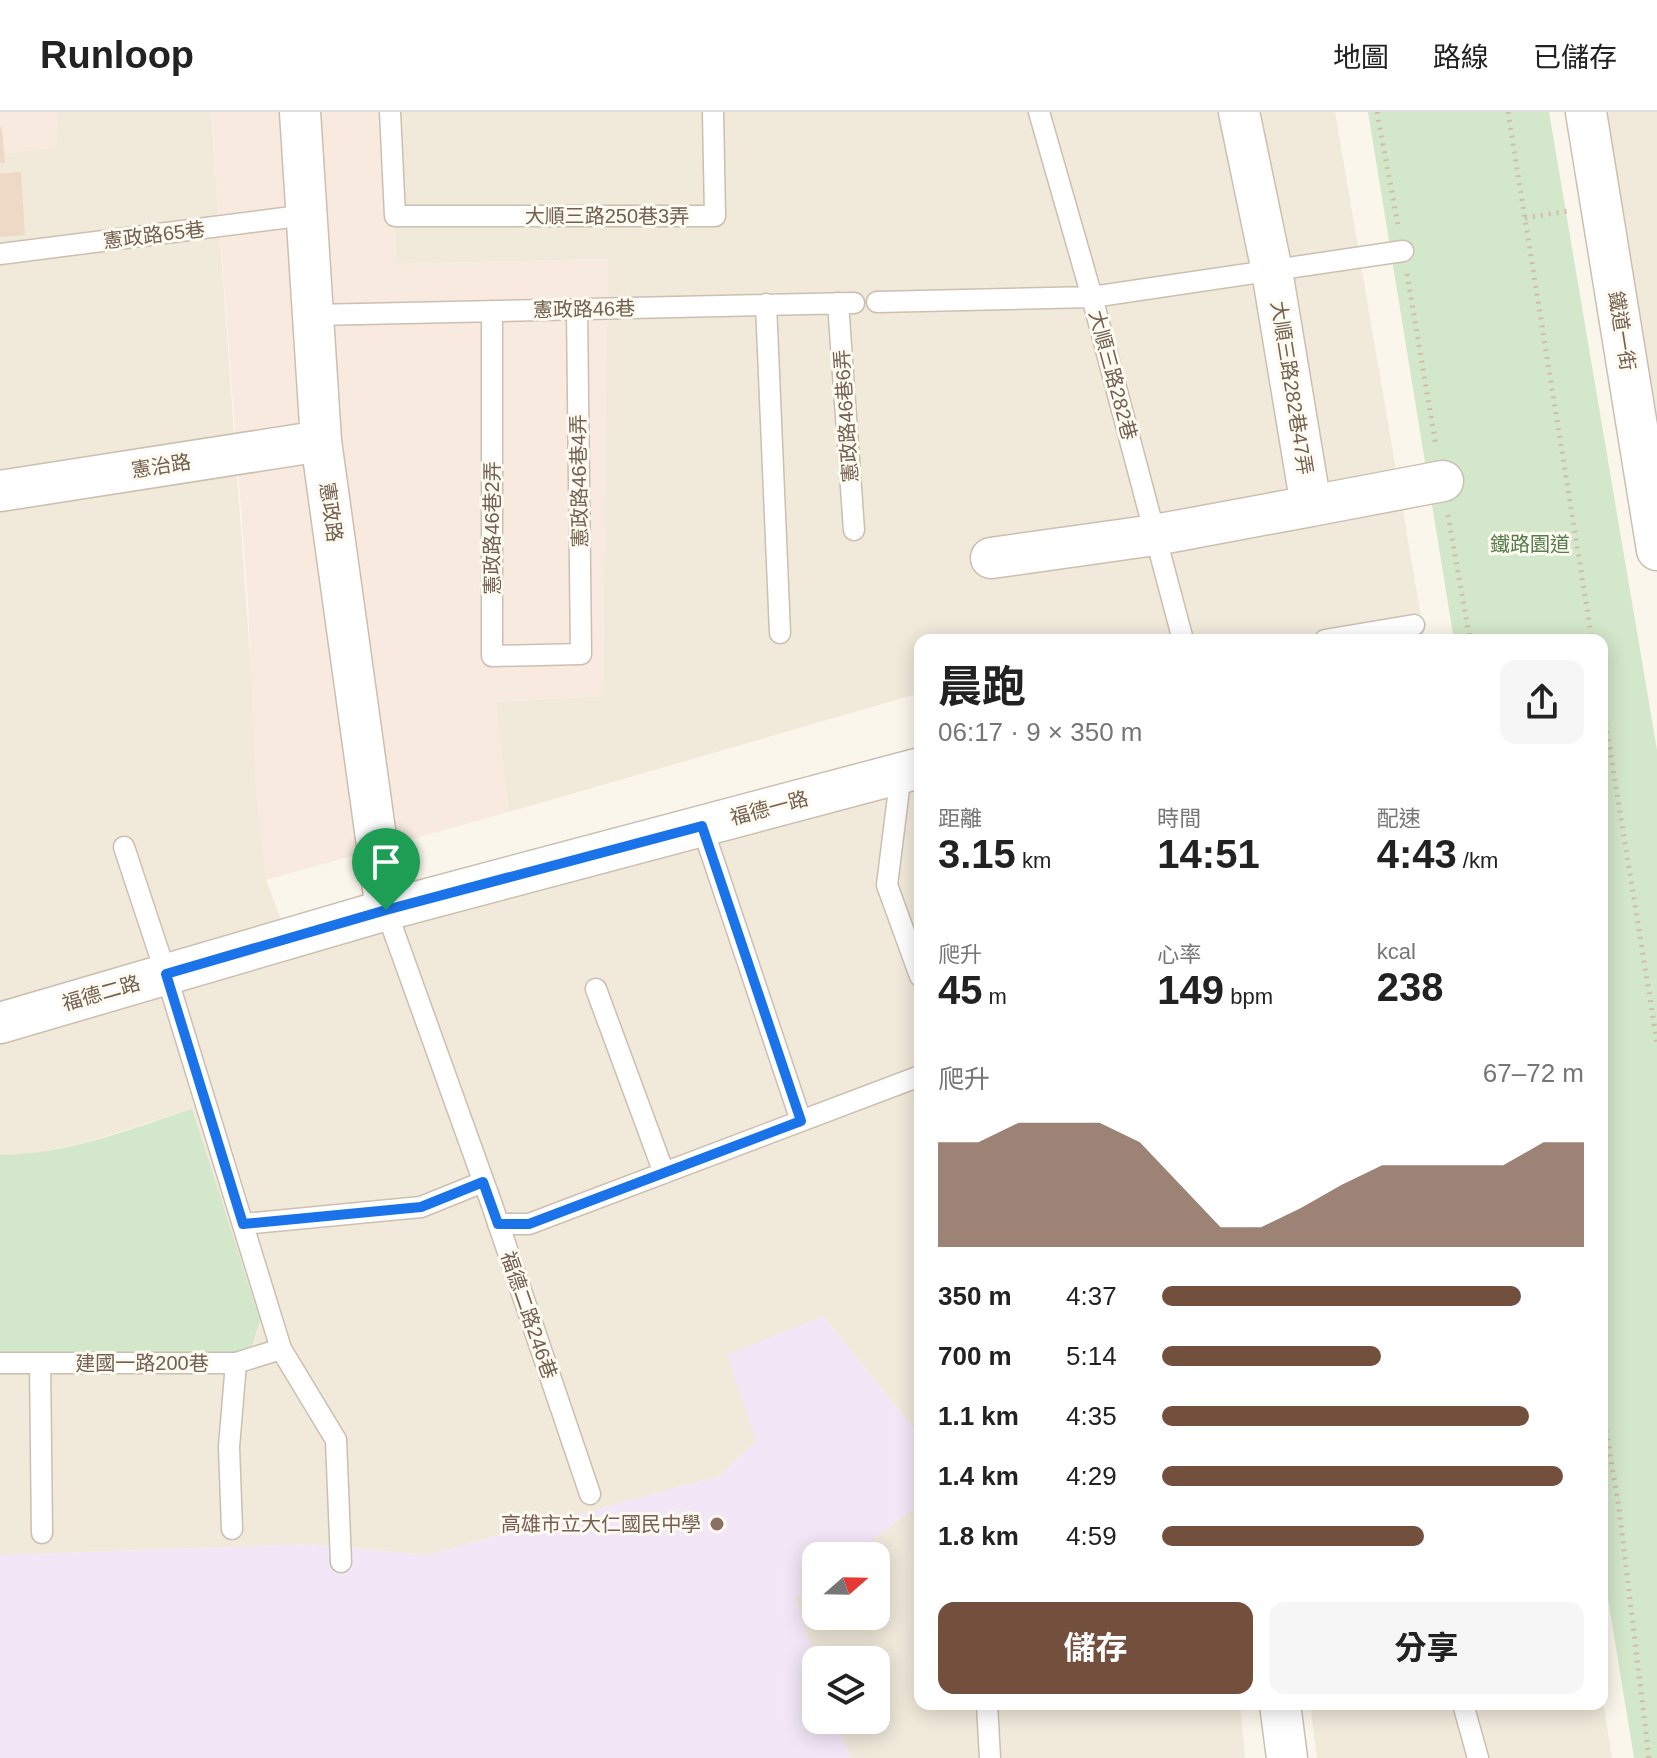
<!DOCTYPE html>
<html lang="zh-TW">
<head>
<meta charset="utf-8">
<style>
  body { margin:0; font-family:Arial,"Noto Sans TC",sans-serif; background:#f6f6f6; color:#222; height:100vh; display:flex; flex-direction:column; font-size:30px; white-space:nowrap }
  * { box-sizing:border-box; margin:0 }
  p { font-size:26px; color:#767676 }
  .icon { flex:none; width:44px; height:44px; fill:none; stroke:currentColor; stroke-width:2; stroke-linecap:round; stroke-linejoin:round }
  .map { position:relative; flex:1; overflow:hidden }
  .panel { position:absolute; left:914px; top:522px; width:694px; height:1076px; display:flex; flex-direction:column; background:#fff; border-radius:16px; box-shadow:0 4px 20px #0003 }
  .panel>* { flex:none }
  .needle { width:52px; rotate:70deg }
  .tools { position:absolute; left:802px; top:1430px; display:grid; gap:16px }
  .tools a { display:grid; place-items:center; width:88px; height:88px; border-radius:16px; background:#fff; box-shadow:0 4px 20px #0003; font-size:40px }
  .pin { position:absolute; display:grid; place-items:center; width:68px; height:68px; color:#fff; margin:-82px -34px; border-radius:50% 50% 50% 0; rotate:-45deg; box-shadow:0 0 8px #0007 }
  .pin .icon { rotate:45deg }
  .round { display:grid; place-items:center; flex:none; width:84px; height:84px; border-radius:16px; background:#f6f6f6 }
  .overview { display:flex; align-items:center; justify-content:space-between; height:136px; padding:0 24px }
  h1 { font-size:44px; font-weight:700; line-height:60px }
  .metrics { display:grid; grid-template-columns:repeat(3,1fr); gap:12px; height:136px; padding:8px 24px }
  .metrics div { display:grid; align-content:center }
  .metrics b { font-size:40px; font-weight:700 }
  .metrics small { font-size:22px; font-weight:400 }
  .metrics p { font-size:22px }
  .chart { height:224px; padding:16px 24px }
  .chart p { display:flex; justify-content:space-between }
  .chart svg { width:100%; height:144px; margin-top:8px; fill:#734f3d; opacity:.7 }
  .cta { display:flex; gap:16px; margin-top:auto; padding:16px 24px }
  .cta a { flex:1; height:92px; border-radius:16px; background:#734f3d; color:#fff; font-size:32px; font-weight:700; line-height:92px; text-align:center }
  .cta a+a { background:#f6f6f6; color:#222 }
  ul { padding:0 24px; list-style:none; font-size:26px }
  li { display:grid; grid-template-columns:128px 96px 1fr; align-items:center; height:60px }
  li i { height:20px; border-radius:10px; background:#734f3d }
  header { display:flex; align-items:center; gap:48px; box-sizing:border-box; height:112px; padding:0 40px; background:#fff; border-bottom:2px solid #e0e0e0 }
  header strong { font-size:38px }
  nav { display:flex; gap:44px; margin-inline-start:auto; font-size:28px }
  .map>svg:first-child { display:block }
  .residential { fill:#f1e9da }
  .commercial { fill:#f9eae0 }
  .education { fill:#f3e7f7 }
  .green { fill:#d3e7ca }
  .building { fill:#edd9c5 }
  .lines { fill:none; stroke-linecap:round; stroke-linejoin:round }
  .lane-casing { stroke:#ccbfb1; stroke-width:23 }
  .street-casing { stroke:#ccbfb1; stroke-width:43 }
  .path { stroke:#d2bda8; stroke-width:5; stroke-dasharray:2 6; stroke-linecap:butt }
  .lane { stroke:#fff; stroke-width:20 }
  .street { stroke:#fff; stroke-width:40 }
  .route-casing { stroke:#fff; stroke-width:16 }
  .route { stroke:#1a73e8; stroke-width:10 }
  .education-dot { fill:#8d6e63; stroke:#fdfaf1; stroke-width:3 }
  .labels { text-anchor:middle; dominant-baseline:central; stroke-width:6; stroke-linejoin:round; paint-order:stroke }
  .street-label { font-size:20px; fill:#736050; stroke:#fdfaf1 }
  .park-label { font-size:20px; fill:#557d4d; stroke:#fdfaf1 }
  .education-label { font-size:20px; fill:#785e54; stroke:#fdfaf1; text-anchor:end }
</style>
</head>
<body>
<header>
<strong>Runloop</strong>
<nav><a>地圖</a><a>路線</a><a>已儲存</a></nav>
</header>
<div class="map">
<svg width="1657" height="1646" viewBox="0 0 1657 1646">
  <rect width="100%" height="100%" fill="#fbf6eb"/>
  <path class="residential" d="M57 0H211L266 768 294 842 920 668V1324L823 1204 756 1329 720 1364 427 1443 309 1432 0 1443V1243L192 997 87 1030 29 1043H0V42L56 35Z
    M390 0H1335L1425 528H920V581L509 700 495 590 603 584 607 147 396 152Z
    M1606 0H1657V319Z
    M920 1392V1592H1240L1245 1646H850L837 1608H876V1548H816L795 1486 816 1470V1504H876V1444H851Z
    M1602 1584 1612 1646H1317L1310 1592H1602Z"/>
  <path class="commercial" d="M0 0H57L56 35 0 42Z
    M211 0H390L397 152 608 147 603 584 496 590 509 700 266 768 256 686 248 491Z"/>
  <path class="education" d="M823 1204 920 1324V1392L851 1444H816V1470L795 1486 816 1548V1608H837L850 1646H0V1443L309 1432 427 1443 720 1364 756 1329 727 1243Z"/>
  <path class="green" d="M1368 0H1549L1657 638V1646H1634L1602 1450V528H1454Z
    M192 997 260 1208 251 1236 237 1242 0 1243V1043C66 1043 130 1017 192 997Z"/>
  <path class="building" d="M0 15H2L5 51H0Z
    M21 60 25 123 0 125V62Z"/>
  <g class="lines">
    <g class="lane-casing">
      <path id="lane" d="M390 0 395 104H715L713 0
        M1039 0 1092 185 1183 528
        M0 142 307 103
        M877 190 1092 185 1403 139
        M838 191 854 418
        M766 192 780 521
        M492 199V544L581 542 577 197
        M314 203 854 191
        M1325 528 1414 513
        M901 661 887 773 920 864
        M702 714 801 1009
        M124 735 166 862 281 1237 336 1328 341 1450
        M386 798 492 1093 590 1382
        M596 877 664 1061
        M243 1112 421 1095 483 1070
        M498 1112H529L920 964
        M0 1251H236L281 1237
        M40 1251 42 1421
        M232 1417 229 1335 236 1251
        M987 1592 990 1646
        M1463 1592 1478 1646"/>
    </g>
    <g class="street-casing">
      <path id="street" d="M300 0 321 329 386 798
        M1586 0 1657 438
        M0 379 321 329
        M1311 394 1443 369
        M991 446 1155 423 1311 394 1272 159 1239 0
        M0 911 386 798 920 656
        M1280 1592 1287 1646"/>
    </g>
    <path class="path" d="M1377 0 1398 113
      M1508 0 1592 528
      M1525 106 1568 99
      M1407 162 1436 334
      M1448 403 1470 528
      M1602 588 1657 930
      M1602 1295 1619 1396 1649 1646"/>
    <use href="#lane" class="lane"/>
    <use href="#street" class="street"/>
  </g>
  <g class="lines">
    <g class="route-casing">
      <path id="route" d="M702 714 801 1009 529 1112H498L483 1070 421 1095 243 1112 166 862 386 798Z"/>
    </g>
    <use href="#route" class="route"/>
  </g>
  <circle class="education-dot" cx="717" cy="1412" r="8"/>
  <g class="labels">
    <g class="street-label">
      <text x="607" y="104">大順三路250巷3弄</text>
      <text transform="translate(154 123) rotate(-7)">憲政路65巷</text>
      <text transform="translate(584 197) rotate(-1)">憲政路46巷</text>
      <text transform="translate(1622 219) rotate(81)">鐵道一街</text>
      <text transform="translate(1113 263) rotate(75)">大順三路282巷</text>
      <text transform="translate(1292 276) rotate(81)">大順三路282巷47弄</text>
      <text transform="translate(846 304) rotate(-94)">憲政路46巷6弄</text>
      <text transform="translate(161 354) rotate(-9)">憲治路</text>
      <text transform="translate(579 369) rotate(-91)">憲政路46巷4弄</text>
      <text transform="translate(331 400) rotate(82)">憲政路</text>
      <text transform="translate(492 416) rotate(-90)">憲政路46巷2弄</text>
      <text transform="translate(769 696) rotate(-15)">福德一路</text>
      <text transform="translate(101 881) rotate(-16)">福德二路</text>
      <text transform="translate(529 1203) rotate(71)">福德二路246巷</text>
      <text x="142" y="1251">建國一路200巷</text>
    </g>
    <g class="park-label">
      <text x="1530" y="432">鐵路園道</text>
    </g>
    <g class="education-label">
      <text x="701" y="1412">高雄市立大仁國民中學</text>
    </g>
  </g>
</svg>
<div class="tools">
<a><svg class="needle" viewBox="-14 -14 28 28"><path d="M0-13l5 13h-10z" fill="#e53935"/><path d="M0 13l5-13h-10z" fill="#767676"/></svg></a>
<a><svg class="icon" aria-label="layers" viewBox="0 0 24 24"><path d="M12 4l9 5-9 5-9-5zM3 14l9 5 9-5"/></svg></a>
</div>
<div class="pin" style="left:386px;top:798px;background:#1e9e55"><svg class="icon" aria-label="arrive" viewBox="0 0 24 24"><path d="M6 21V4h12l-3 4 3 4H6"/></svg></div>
<section class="panel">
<div class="overview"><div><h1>晨跑</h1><p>06:17 · 9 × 350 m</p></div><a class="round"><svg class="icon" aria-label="share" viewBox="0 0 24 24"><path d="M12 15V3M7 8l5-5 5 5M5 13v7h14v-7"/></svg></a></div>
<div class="metrics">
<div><p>距離</p><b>3.15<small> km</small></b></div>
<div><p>時間</p><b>14:51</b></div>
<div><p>配速</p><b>4:43<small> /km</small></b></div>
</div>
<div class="metrics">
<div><p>爬升</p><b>45<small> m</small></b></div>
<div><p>心率</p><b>149<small> bpm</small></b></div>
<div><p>kcal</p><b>238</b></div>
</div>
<div class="chart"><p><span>爬升</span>67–72 m</p>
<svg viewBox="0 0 160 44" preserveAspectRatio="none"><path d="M0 44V12L10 12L20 6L30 6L40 6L50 12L60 25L70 38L80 38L90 32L100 25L110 19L120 19L130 19L140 19L150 12L160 12V44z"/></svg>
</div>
<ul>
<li><b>350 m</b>4:37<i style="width:85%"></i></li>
<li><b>700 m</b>5:14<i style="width:52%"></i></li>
<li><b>1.1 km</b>4:35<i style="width:87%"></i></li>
<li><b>1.4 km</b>4:29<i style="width:95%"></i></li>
<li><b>1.8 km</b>4:59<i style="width:62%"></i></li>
</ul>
<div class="cta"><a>儲存</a><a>分享</a></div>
</section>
</div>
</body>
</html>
